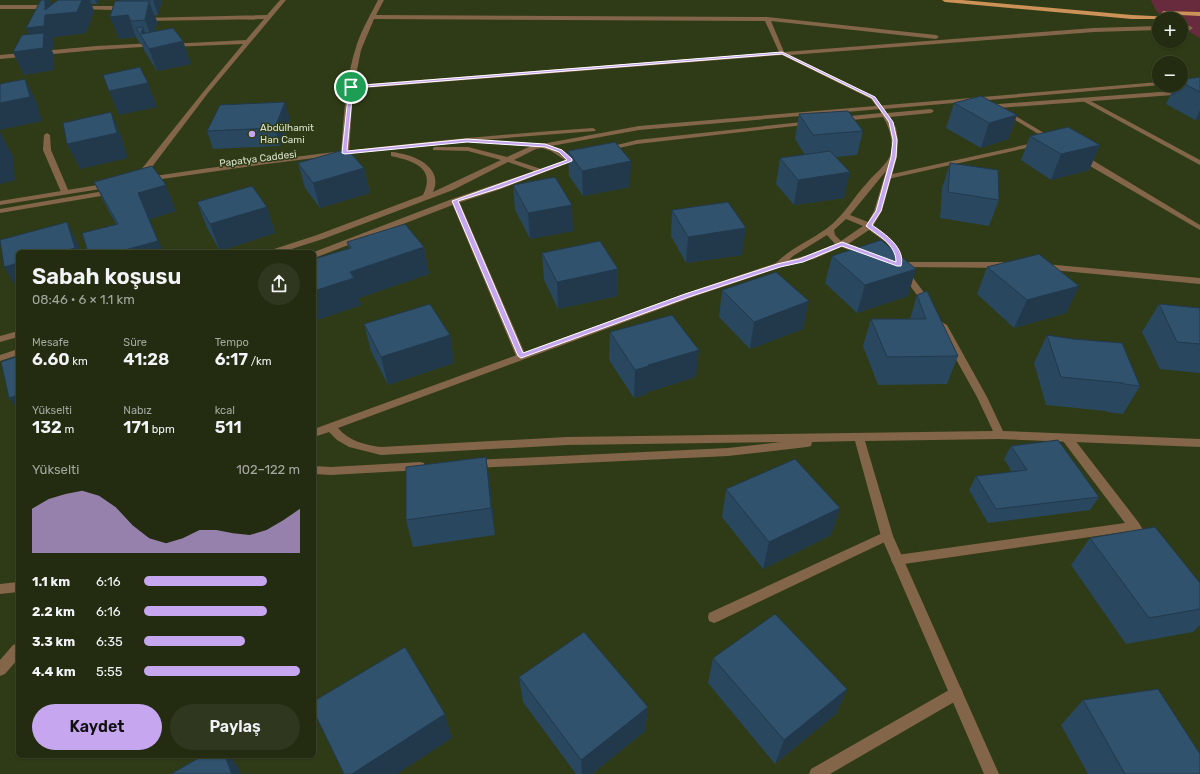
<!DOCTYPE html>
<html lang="tr">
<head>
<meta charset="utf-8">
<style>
  body { margin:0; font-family:Rubik,sans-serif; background:#2f381e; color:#f1f3f6; height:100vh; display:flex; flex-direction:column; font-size:15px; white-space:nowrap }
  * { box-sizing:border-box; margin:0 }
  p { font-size:13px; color:#a3a79f }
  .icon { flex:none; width:22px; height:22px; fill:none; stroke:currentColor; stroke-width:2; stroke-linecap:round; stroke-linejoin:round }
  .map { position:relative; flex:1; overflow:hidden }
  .details { position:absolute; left:16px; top:250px; width:300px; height:508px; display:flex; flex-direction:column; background:#232c10; border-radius:6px; box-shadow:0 1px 3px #0004,0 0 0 1px #404830 }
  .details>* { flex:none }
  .tools { position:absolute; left:1152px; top:12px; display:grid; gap:8px }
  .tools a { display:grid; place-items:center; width:36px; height:36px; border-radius:50%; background:#232c10; box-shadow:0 1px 3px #0004,0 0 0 1px #404830; font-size:20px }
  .pin { position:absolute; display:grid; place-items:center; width:34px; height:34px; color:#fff; margin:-17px; border:2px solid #fff; border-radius:50%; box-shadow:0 1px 4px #0007 }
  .round { display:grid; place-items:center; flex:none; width:42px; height:42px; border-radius:21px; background:#2f381e }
  .summary { display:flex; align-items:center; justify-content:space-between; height:68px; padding:0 16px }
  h1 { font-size:22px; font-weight:600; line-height:30px }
  .metrics { display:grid; grid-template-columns:repeat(3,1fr); gap:6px; height:68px; padding:4px 16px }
  .metrics div { display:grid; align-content:center }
  .metrics b { font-size:17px; font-weight:600 }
  .metrics small { font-size:11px; font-weight:400 }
  .metrics p { font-size:11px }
  .chart { height:112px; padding:8px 16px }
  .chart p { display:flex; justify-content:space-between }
  .chart svg { width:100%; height:72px; margin-top:4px; fill:#c7a6f0; opacity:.7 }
  .action { display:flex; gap:8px; margin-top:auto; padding:8px 16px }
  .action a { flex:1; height:46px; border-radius:24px; background:#c7a6f0; color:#111; font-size:16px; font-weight:600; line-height:46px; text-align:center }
  .action a+a { background:#2f381e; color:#f1f3f6 }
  ul { padding:0 16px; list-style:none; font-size:13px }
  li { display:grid; grid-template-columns:64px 48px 1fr; align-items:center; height:30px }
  li i { height:10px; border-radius:5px; background:#c7a6f0 }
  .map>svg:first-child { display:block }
  .green { fill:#682b3d }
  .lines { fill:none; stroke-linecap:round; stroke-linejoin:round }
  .minor { fill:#83654a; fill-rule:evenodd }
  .tertiary { fill:#83654a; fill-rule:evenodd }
  .primary { fill:#cd9257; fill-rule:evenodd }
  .wall { fill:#29475e }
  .shaded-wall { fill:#22394c }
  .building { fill:#30526d; stroke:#22394c }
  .route { fill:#c7a6f0; stroke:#fff; fill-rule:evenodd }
  .poi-dot { fill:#c7a6f0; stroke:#2f3b16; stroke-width:1.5 }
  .labels { text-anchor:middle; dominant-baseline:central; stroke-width:3; stroke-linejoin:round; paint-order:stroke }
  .far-poi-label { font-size:10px; fill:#d8e1cb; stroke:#2f3b16; text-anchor:start }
  .far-street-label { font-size:10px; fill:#d8e1cb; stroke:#2f3b16 }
</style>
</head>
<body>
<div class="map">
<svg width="1200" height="774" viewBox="0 0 1200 774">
  <rect width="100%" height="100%" fill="#2f3b16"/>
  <path class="green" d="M1151 0H1200V38L1181 27V19C1164 19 1157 16 1151 0Z"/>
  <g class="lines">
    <path class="minor" d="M280 0H286L208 93 142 180H136V176L204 91 243 44 171 47 169 46V44L246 40 264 19 143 21 141 20V18L267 15Z
      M378 0H384L376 15 767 17 936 35 939 37 936 39 771 21 784 52 1094 28 1159 26V30L1094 32 790 55 875 97 883 108 880 110 878 109 871 99 782 55 353 89 349 153 345 155 341 153C344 117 345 79 357 44 362 29 371 14 378 0ZM374 19 765 21 779 52 354 85 361 50Z
      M0 5H50L53 7 50 9H0Z
      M80 6H112L125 10 126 14 121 15 120 12 112 10 78 9 77 8Z
      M1181 26H1190L1193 28 1190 30H1181Z
      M155 43 157 44V46L96 50 0 59V55L96 46Z
      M1081 98H1085L1200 160V165L1081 100Z
      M1004 109 1054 139 1055 140 1050 141 1002 112 1001 111Z
      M47 133 50 135 51 150 69 192 68 194H65L61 192 43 150 44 135Z
      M1038 142 1041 144 1040 145 888 179 884 177 888 175Z
      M1078 155H1084L1200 225V230L1078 159Z
      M452 199H455L459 201 526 356 524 358H518L516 356 451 201Z
      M1067 434 1071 435 1139 523 1143 530 1141 533 1137 535 1131 531 897 565 893 564 891 560 893 556 897 555 1125 523 1063 441 1062 438 1063 435Z
      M887 531 891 533 893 536 891 539 719 621 714 623 709 621 708 617 709 613Z
      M18 643V659L5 674 0 676V660L13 645Z
      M956 686 961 688 963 693 961 698 830 774H809L811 769Z"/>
    <path class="tertiary" d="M1159 82V85H1161L884 109 887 113 931 109 934 111 931 113 890 117 896 128 898 140 897 157 882 211 873 226C889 237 899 242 903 262H1011L1015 265 1011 268 905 267 931 302 932 304 931 306H925L895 265 893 253 887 243 869 230 848 244 870 251 871 253 870 255H864L841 247 814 259 782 267 690 298 338 428C349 441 365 445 381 447L567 437 993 431 977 397 937 325 942 322 947 325 987 397 1003 431 1200 439V447L1000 439 865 441 893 536 999 774H984L881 536 855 441 812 442 811 446 807 447 728 456 474 468 470 467 469 464 470 461 474 460 728 448 781 442 567 445 381 455 349 447 337 440 329 432 314 437V429L684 294 776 263C791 248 809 241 826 229 843 217 853 198 867 183 873 175 884 167 889 158 895 146 890 128 883 117L841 121 838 119 841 117 881 113 880 111 881 109 639 130 551 146 565 152 571 158 580 155 584 157 501 189 458 203 317 257 314 258V252L452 199 534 171 508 162 453 190 323 239 282 252H270L271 250 317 235 423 195C436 168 414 161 391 156V152C397 152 402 154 407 155 424 160 442 172 433 192L501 160 468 151 433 150V148L435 147H468L507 157 531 146 499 144 497 143V141L542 144 639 126ZM542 148 551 151 565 160 541 169 514 160 536 149ZM886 171 874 211 868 222 850 215ZM846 219 863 226 841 241 835 235 834 230ZM827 235 835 244 808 255 789 260 793 256Z
      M1200 89V93L986 109 983 107 986 105Z
      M811 121 813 122V124L637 144 605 151 601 149 637 140Z
      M593 128 596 130 595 131 481 140 370 151 259 165 148 181 144 179 148 177C296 155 444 138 593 128Z
      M110 183H113V187L0 205V201Z
      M104 191H107V195L0 213V209Z
      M1045 264 1200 278V284L1042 269 1041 267 1042 265Z
      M18 331V337L0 342V336Z
      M18 349V355L0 361V355Z
      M420 462 424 463 425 466 424 469 420 470 331 475 314 474V466L331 467Z
      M18 582V592L0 594V584Z"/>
    <path class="primary" d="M942 0H962L1132 15 1173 17 1176 19H1132L945 2Z
      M1164 11 1200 12V16L1162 14V12Z"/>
  </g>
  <path class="wall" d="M58 0H99L97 4H91L94 11 86 33 54 37V48L51 49 54 55 53 70 24 75 13 52 29 35 52 5Z
    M120 0H162L158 15H155L157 22 155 31 183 41 191 64 157 71 144 50 141 43H140L136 37 119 39Z
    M1200 77V119L1195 120 1166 104 1175 85H1181V80Z
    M954 103 1017 115 1008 139 981 148 946 128Z
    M799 114 863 131 857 155 836 157 844 198 794 205 776 184 780 158 805 155 795 139Z
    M290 119 280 146 213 149 207 131Z
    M1030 136 1100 145 1089 170 1051 180 1021 160Z
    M568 151 630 187 583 196 569 176Z
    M298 163 364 168 370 193 320 208 305 188Z
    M950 163 999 200 989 226 940 218 942 188Z
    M94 182 176 211 150 219 116 224 107 208Z
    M513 185 573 231 530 239 515 210Z
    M197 202 267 207 275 233 220 251 207 228Z
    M672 210 742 255 686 263 671 236Z
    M347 242 424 247 429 274 359 298 361 305 314 321 349 249Z
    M542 253 618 269 617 296 558 309 544 280Z
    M832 256 908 296 857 313 825 283Z
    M987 267 1079 286 1066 313 1014 328 977 294Z
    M722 290 803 329 750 349 719 317Z
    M917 295 958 356 947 384 878 385 863 346 871 319H910Z
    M1159 304 1200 308V373L1160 369 1142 332Z
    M364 324 450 335 454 363 388 385 371 351Z
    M610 332 696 377 648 392 647 394 634 398 609 360Z
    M1047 335 1140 386 1123 414 1107 412 1106 411 1046 405 1034 363Z
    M1011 446 1099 497 1090 510 988 523 969 490 976 476 1012 472 1004 459Z
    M486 457 490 485 495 535 413 547 406 520Z
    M726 489 840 508 831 535 763 569 722 517Z
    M1090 538 1200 583V625L1193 632 1126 644 1071 565Z
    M713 658 847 689 836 714 775 764 708 683Z
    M519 677 648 707 645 731 592 774H576L523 702Z
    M1083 700 1200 774H1088L1061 725Z"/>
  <path class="shaded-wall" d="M45 0H50L55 11 82 0H90L94 11 86 33 54 37V48L51 49 54 55 53 70 24 75 13 52 36 49 26 28 45 10Z
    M95 0H99L97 4Z
    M153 0H162L158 15Z
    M149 1 157 22 153 42 145 20Z
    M128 15 136 37 119 39 110 17Z
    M143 27 151 48 183 41 191 64 157 71 149 49 141 34Z
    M25 79 37 103 42 121 0 130V103Z
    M148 83 157 107 119 115 109 91Z
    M285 102 290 119 280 146 275 128Z
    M1200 110V119L1195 120Z
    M111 112 121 136 128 158 80 169 67 144Z
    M1017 115 1008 139 981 148 989 123Z
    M0 132 13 156 15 180 0 184Z
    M1100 145 1089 170 1051 180 1061 154Z
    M631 161 630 187 583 196 582 171Z
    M364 168 370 193 320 208 313 183Z
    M850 172 844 198 794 205 798 180Z
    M166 185 176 211 150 219 163 252H117L138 193Z
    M572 205 573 231 530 239 528 213Z
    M267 207 275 233 220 251 210 224Z
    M67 222 82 252H58Z
    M746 228 742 255 686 263 688 237Z
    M424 247 429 274 359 298 361 305 314 321V291L350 272Z
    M18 263V290L4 267Z
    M618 269 617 296 558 309 557 282Z
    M916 269 908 296 857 313 865 285Z
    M1079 286 1066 313 1014 328 1027 300Z
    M809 301 803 329 750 349 754 322Z
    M450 335 454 363 388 385 381 357Z
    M699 350 696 377 648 392 647 394 634 398 635 370 648 365Z
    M18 395V410L9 398Z
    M486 457 490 485 495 535 491 508Z
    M840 508 831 535 763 569 769 542Z
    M847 689 836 714 775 764 784 740Z
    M648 707 645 731 592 774H582L581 760Z
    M445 714 452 738 397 774H352Z
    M225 756H230L239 768 241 774H232Z"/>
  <path class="building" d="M41 0H45V10L58 0H82L77 12 45 15 44 26 26 28Z
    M115 1H149L145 20 131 21 128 15 110 17Z
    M143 27 141 34 173 28 183 41 149 49 136 28Z
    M44 33 43 48 13 52 22 35Z
    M140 67 148 83 109 91 103 75Z
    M1200 77V92L1181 82V80Z
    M25 79 30 97 0 103V84Z
    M981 96 1017 115 989 123 954 103Z
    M285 102 275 128 207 131 220 105Z
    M848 111 863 131 813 135 799 114Z
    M111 112 117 133 67 144 63 123Z
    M1068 127 1100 145 1061 154 1030 136Z
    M0 138 1 155H0Z
    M615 142 631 161 582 171 568 151Z
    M347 149 364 168 313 183 298 163Z
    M830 151 850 172 798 180 780 158Z
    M950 163 998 170 999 200 948 192Z
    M152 166 166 185 138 193 158 241 117 252H88L82 233 118 224 94 182Z
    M555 177 572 205 528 213 513 185Z
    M252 186 267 207 210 224 197 202Z
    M728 202 746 228 688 237 672 210Z
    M67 222 75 248 58 252H18V263L4 267 0 240Z
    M405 224 424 247 350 272 354 278 314 291V259L351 248 347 242Z
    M881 240 916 269 865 285 832 256Z
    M600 241 618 269 557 282 542 253Z
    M1039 254 1079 286 1027 300 987 267Z
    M776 272 809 301 754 322 722 290Z
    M927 291 958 356 887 357 871 319H926L917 295Z
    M430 304 450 335 381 357 364 324Z
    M1159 304 1200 308V344L1177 342Z
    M672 315 699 350 648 365 649 366 635 370 610 332Z
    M1047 335 1073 339 1122 343 1140 386 1124 384 1123 383 1061 377Z
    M18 356V395L9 398 1 362Z
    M1058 440 1099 497 996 509 976 476 1027 470 1011 446Z
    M486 457 491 508 406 520V467Z
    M795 459 840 508 769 542 726 489Z
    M1155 527 1200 583V609L1149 618 1090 538Z
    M775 614 847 689 784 740 713 658Z
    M584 632 648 707 581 760 519 677Z
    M405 647 445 714 352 774H344L314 712V701Z
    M1158 689 1200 754V774H1125L1083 700Z
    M202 756H225L232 774H171Z"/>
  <path class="route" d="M782 52 875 97 893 122 897 140 896 157 881 211 872 225C885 234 906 248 901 266H897L842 246 803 262 780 267 689 297 521 358 518 356 452 201 567 160 559 152 545 147 467 142 345 154 342 153 349 87 351 86ZM782 54 872 98 889 122 893 140 891 157 876 211 866 226C878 236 896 244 896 262L842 242 799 259 777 264 685 294 523 353 458 201 500 188 572 161V159L562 150 545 144 467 139 347 151 353 88Z"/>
  <circle class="poi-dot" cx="252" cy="134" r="4"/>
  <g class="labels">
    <g class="far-poi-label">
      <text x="260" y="128">Abdülhamit<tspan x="260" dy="12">Han Cami</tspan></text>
    </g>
    <g class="far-street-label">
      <text transform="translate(258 159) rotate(-7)">Papatya Caddesi</text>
    </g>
  </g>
</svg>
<div class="tools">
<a>+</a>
<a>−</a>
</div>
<div class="pin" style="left:351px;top:87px;background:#1e9e55"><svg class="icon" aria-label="arrive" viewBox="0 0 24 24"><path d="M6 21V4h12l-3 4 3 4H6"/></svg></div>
<section class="details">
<div class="summary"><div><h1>Sabah koşusu</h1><p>08:46 · 6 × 1.1 km</p></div><a class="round"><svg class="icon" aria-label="share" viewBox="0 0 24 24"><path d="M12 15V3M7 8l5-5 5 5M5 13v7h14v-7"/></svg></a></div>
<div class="metrics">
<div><p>Mesafe</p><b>6.60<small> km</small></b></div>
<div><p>Süre</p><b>41:28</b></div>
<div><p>Tempo</p><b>6:17<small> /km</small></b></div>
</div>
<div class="metrics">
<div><p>Yükselti</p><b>132<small> m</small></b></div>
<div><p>Nabız</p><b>171<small> bpm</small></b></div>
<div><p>kcal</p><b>511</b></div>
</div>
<div class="chart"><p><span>Yükselti</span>102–122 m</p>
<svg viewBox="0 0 160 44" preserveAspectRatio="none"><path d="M0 44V17L10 11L20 8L30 6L40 9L50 16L60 27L70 35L80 38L90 35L100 30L110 30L120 32L130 33L140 30L150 24L160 17V44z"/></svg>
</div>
<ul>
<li><b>1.1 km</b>6:16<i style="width:79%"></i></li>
<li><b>2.2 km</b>6:16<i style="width:79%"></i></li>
<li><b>3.3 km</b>6:35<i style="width:65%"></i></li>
<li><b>4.4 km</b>5:55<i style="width:100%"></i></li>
</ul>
<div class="action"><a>Kaydet</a><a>Paylaş</a></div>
</section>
</div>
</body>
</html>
